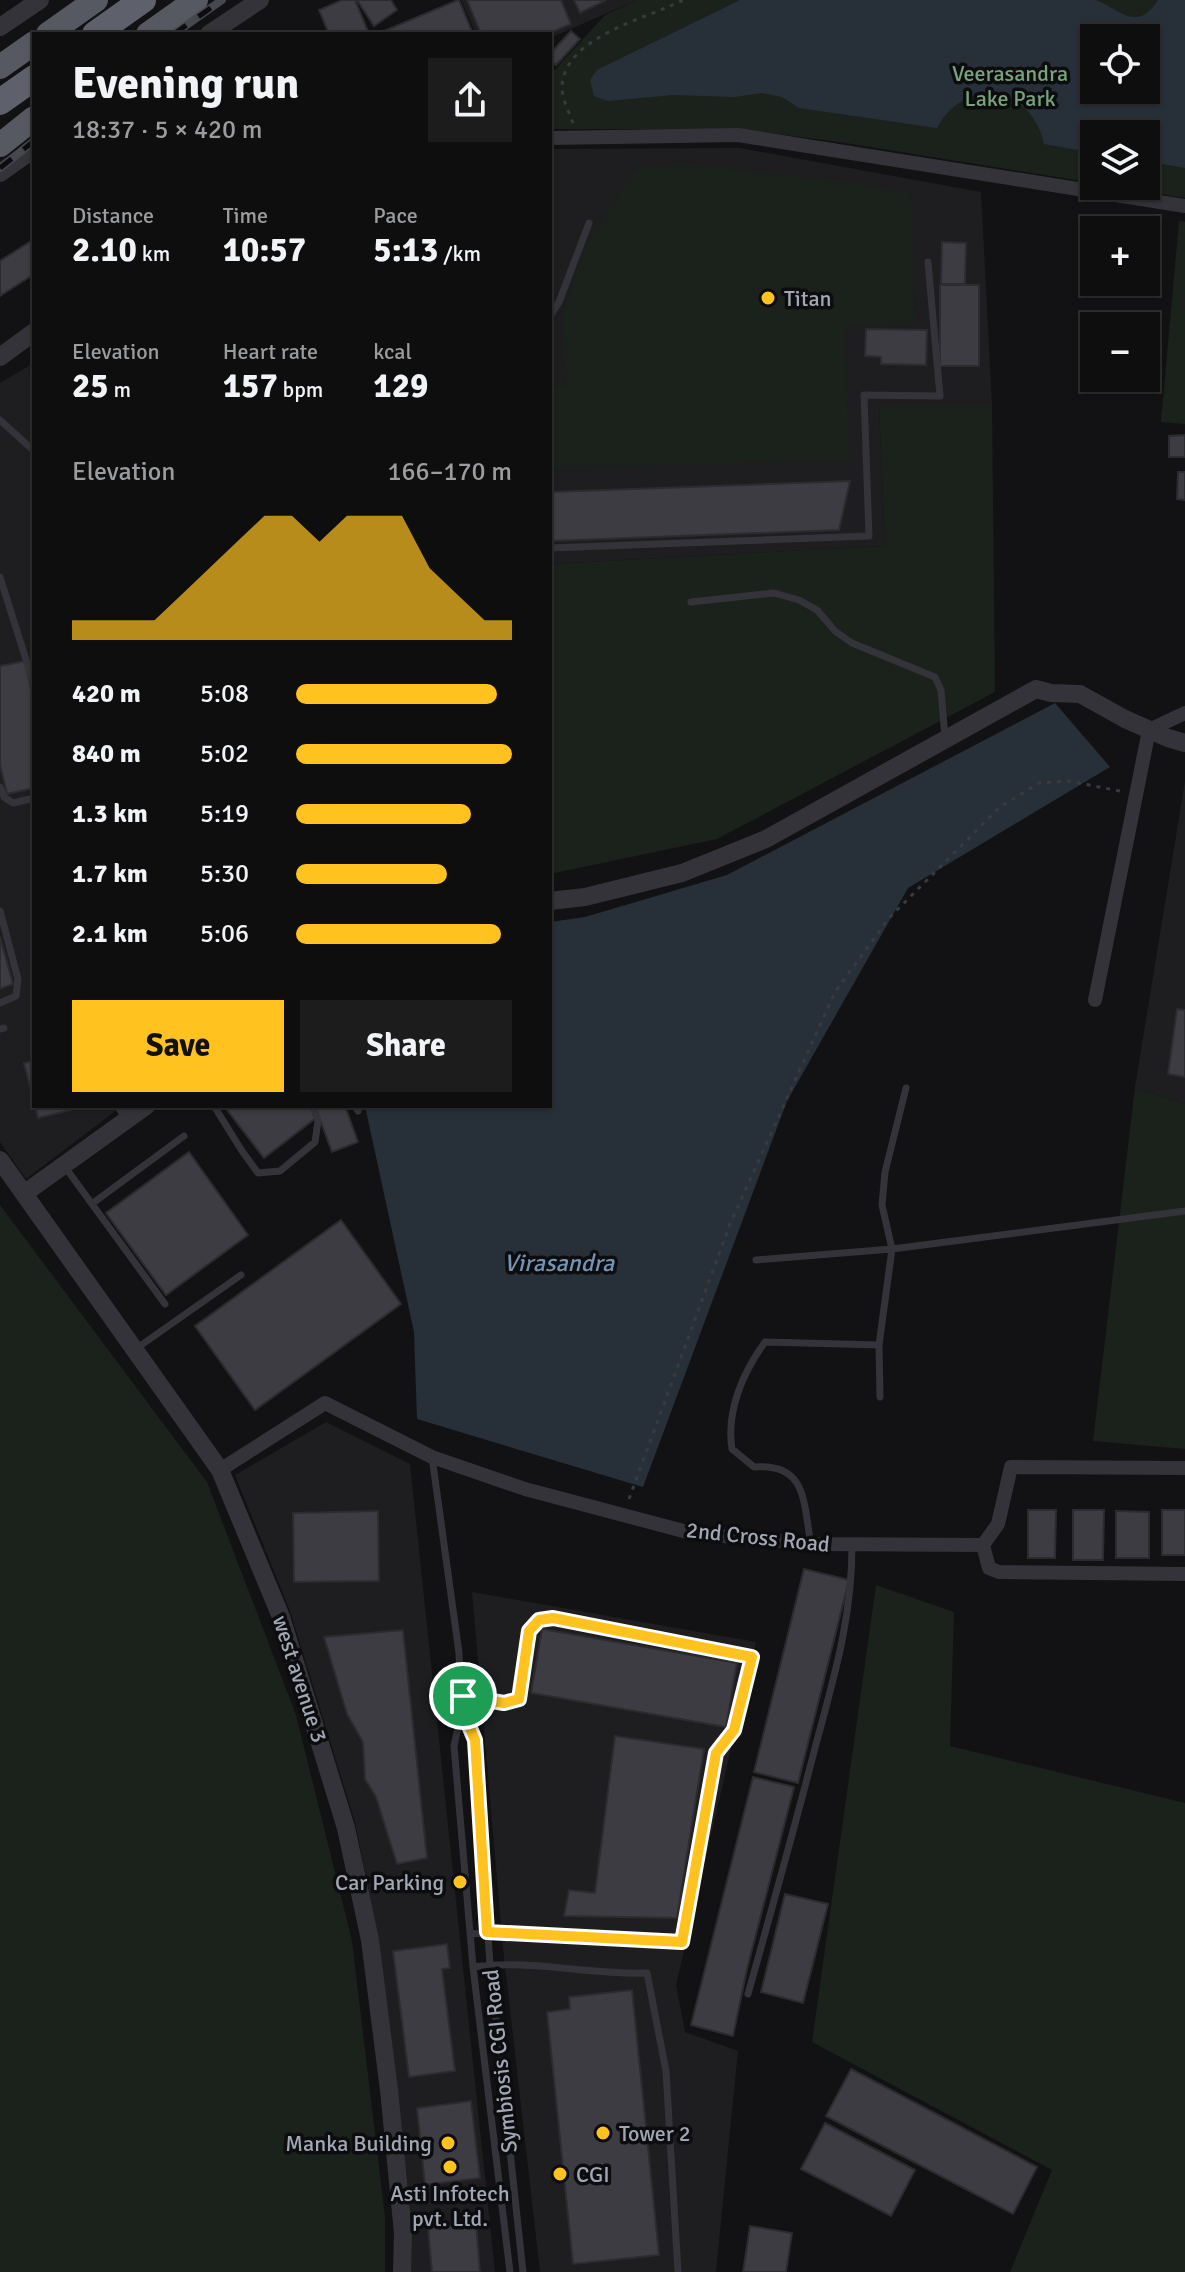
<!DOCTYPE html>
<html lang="en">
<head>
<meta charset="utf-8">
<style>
  body { margin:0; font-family:Signika,sans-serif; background:#1c1c1d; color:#f1f3f6; height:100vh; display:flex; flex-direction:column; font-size:30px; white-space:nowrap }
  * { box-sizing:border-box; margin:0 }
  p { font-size:26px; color:#9b9c9e }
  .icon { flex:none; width:44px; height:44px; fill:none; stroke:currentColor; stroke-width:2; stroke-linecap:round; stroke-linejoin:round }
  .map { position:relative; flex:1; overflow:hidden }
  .drawer { position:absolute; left:32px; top:32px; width:520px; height:1076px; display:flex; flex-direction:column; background:#0e0e0f; border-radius:0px; box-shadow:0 2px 6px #0004,0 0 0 2px #2e2e2f }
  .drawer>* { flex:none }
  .tools { position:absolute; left:1080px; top:24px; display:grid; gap:16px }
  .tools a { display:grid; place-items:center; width:80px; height:80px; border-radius:0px; background:#0e0e0f; box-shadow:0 2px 6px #0004,0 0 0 2px #2e2e2f; font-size:40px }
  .pin { position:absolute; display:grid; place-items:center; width:68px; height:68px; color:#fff; margin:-34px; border:4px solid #fff; border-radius:50%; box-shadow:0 2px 8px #0007 }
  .round { display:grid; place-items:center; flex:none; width:84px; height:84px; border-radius:0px; background:#1c1c1d }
  .headline { display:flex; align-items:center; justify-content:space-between; height:136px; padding:0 40px }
  h1 { font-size:44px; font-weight:700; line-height:60px }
  .figures { display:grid; grid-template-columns:repeat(3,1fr); gap:12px; height:136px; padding:8px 40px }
  .figures div { display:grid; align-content:center }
  .figures b { font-size:34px; font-weight:700 }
  .figures small { font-size:22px; font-weight:400 }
  .figures p { font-size:22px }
  .chart { height:224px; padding:16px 40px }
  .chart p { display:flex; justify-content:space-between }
  .chart svg { width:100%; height:144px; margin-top:8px; fill:#ffc21f; opacity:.7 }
  .primary-button { display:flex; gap:16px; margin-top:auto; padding:16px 40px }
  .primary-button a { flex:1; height:92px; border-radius:0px; background:#ffc21f; color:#111; font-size:32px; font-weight:700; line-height:92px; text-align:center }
  .primary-button a+a { background:#1c1c1d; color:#f1f3f6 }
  ul { padding:0 40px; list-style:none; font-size:26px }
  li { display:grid; grid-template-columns:128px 96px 1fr; align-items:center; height:60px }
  li i { height:20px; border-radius:10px; background:#ffc21f }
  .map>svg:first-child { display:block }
  .built { fill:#1e1e21 }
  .green { fill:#1a221b; fill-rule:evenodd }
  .water { fill:#273039; fill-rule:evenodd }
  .building { fill:#3c3c42; stroke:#2c2c30; stroke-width:2 }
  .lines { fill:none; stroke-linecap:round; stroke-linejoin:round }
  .path { stroke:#393a40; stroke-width:3; stroke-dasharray:4 6; stroke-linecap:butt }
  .service { stroke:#333339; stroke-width:7 }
  .minor { stroke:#333339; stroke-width:14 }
  .tertiary { stroke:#333339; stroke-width:18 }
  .trunk { stroke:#565862; stroke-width:24 }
  .motorway { stroke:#5e616b; stroke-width:26 }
  .rail-casing { stroke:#46474f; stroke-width:8 }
  .rail { stroke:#0d0d0f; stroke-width:5; stroke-dasharray:15; stroke-linecap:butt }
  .route-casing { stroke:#fff; stroke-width:16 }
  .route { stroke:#ffc21f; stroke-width:10 }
  .poi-dot { fill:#ffc21f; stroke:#0d0d0f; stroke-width:3 }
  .labels { text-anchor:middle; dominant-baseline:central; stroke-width:7; stroke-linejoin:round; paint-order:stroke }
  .park-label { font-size:22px; fill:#77a37d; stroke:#0d0d0f }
  .poi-label { font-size:22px; fill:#a2a7b6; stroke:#0d0d0f; text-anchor:start }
  .street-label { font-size:22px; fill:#a2a7b6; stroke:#0d0d0f }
  .water-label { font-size:24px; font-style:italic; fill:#7593b5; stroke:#0d0d0f }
</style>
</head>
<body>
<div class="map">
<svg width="1185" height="2272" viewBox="0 0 1185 2272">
  <rect width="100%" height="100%" fill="#121214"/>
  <path class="built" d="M461 0H637L550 38V34H476Z
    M740 148 981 192 992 405 879 406 885 546 550 564V149Z
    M34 363V1106H122L26 1179 0 1142V383Z
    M1185 781V1104L1135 1087Z
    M326 1422 410 1464 495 2272H407L378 1938 355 1822 290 1611 235 1475Z
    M472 1592 756 1642 676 1985 685 2032 738 2051 716 2272H540L503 1948Z"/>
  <path class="green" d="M637 0H1185V198L1112 186H1146V134H1094V183L839 142 738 129H550V75L605 15ZM1094 38H1146V90H1094Z
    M683 164 844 182 911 193 915 323 845 326 849 460 550 468V388L566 386 563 313 585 249 636 169Z
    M1179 221 1185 222V424L1161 422Z
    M879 405H992L995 692 717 839 550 874V564L885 546Z
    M1135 1087 1185 1104V1449L1093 1441Z
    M0 1205 207 1482 296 1715 352 1941 385 2217V2272H0Z
    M876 1585 954 1612 950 1746 1185 1803V2272H1010L1052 2170 812 2042Z"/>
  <path class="water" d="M740 0H1095C1121 9 1136 34 1158 0H1185V168L1146 161V134H1094V153L1044 144C1032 86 965 75 937 128L799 108 782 97 762 93 734 97 673 95 608 101 594 96 590 80 597 70ZM1094 38H1146V90H1094Z
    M1055 703 1110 767 908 888 787 1101 643 1487 417 1419 414 1332 365 1106H550V922L585 917 727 875Z"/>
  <path class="building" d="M342 0H355L369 34H329L319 10Z
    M357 0H391L397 10 374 26Z
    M459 0 473 34H377L458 0Z
    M467 0H561L571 24 547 34H481Z
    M574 0H606L580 13Z
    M571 31 580 39 556 65 550 60V54Z
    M34 239V274L0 296V261Z
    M942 242 966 243 965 284H941Z
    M940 285H979V366H940Z
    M866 329 927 330 926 365 881 364V357L865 356Z
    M1185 435V457H1169V436Z
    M1178 472H1185V500L1177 499Z
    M850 481 839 530 550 541V492Z
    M25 661 34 703V788L7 794 0 764V666Z
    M0 937 13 984 0 989Z
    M1177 1009 1185 1010V1077L1168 1074Z
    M34 1061V1103L24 1063Z
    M35 1106H70L71 1110 38 1118Z
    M224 1106H309L317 1117 264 1158Z
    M315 1106H345L358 1142 332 1152Z
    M189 1152 248 1235 166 1295 106 1213Z
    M341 1220 401 1304 255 1410 195 1326Z
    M1028 1510H1056L1055 1558H1028Z
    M1073 1510H1104L1103 1560H1073Z
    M1162 1510H1185V1555H1162Z
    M378 1511 379 1581 294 1582 293 1513Z
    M1116 1511 1149 1512V1558H1116Z
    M804 1569 849 1580 798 1783 754 1772Z
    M542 1629 737 1663 726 1727 531 1693Z
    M403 1630 427 1858 397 1864 376 1797 365 1779 363 1742 347 1714 324 1637Z
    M615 1736 704 1749 677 1918 564 1916 569 1890 595 1893Z
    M753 1777 794 1787 747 1969 733 2036 691 2025Z
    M785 1894 828 1904 803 2003 761 1992Z
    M447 1944 450 1968 442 1969 455 2071 409 2077 393 1951Z
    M632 1990 659 2255 573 2264 547 2012 570 2009 569 1997Z
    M851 2069 1037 2167 1013 2214 826 2116Z
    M471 2101 480 2178 425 2185 417 2108Z
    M825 2123 915 2170 891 2216 801 2169Z
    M476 2223 480 2272H432L428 2228Z
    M750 2226 792 2233 786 2272H743Z"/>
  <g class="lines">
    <path class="path" d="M573 123C569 112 562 99 562 87 564 36 647 19 683 0
      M629 1499 730 1224 835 992 889 918 1000 807 1039 783 1068 781 1120 791"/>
    <path class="service" d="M550 316 559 302 589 223
      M0 420 34 451
      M550 548 869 536 864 395 940 396 928 262
      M0 577 34 685
      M691 602 774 593 799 600 817 610 835 631 852 643 935 677 941 690 945 738
      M0 787 4 797 13 803 34 798
      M0 911 18 979 16 996 0 1003
      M0 1029 4 1028
      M117 1106 126 1118
      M214 1106 242 1151 258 1173 280 1171 315 1142 318 1121 313 1106
      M355 1106 358 1111
      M65 1167 165 1304
      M93 1203 184 1136
      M756 1260 892 1249 1185 1211
      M137 1348 241 1275
      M880 1397 879 1345 892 1249 882 1205 885 1172 906 1088
      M432 1457 459 1653 462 1709
      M811 1544C803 1503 808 1463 754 1467L732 1449C726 1411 743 1372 765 1342L879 1345
      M463 1696 504 1703 519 1699 529 1631 539 1620 553 1618 752 1657 734 1730 716 1753 682 1942 512 1932 470 1934
      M473 1967C530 1959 589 1975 647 1973L666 2071 678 2272
      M748 1994C771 1912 794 1830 815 1748 834 1677 852 1619 852 1545
      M510 2272 473 1967 454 1746 462 1709 475 1740 490 1965 523 2272"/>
    <path class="minor" d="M550 138 738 135 1185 206
      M1095 1000 1149 730 1185 713
      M220 1470 325 1403 432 1457 525 1489 691 1533 811 1544 983 1545
      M983 1545 998 1524 1011 1467 1185 1468
      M983 1545 989 1568 999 1572 1185 1574"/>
    <path class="tertiary" d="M0 27 40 0
      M209 34 260 0
      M0 173 34 149
      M0 357 34 332
      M550 901 585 897 682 873 766 839 1036 689 1051 693 1080 694 1125 719 1168 738 1185 743
      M0 1160 220 1470 281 1617 346 1828 370 1940 389 2090 403 2233 402 2272
      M25 1193 146 1106"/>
    <path class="trunk" d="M48 34 96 0
      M148 34 196 0
      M0 67 34 43
      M0 145 34 118"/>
    <path class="motorway" d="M95 34 143 0
      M0 102 34 78"/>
    <g class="rail-casing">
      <path id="rail" d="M174 34 222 0
        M0 168 34 141"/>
    </g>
    <use href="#rail" class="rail"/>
  </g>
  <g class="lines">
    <g class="route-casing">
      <path id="route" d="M553 1618 752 1657 734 1730 716 1753 682 1942 487 1932 475 1740 462 1709 463 1696 504 1703 519 1699 529 1631 539 1620Z"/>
    </g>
    <use href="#route" class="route"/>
  </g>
  <g class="poi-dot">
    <circle cx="768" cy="298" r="8"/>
    <circle cx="460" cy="1882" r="8"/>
    <circle cx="603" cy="2133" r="8"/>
    <circle cx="448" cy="2143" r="8"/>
    <circle cx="450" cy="2167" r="8"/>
    <circle cx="560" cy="2174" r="8"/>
  </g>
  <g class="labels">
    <g class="park-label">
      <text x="1010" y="73">Veerasandra<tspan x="1010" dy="25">Lake Park</tspan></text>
    </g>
    <g class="poi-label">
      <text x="784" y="298">Titan</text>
      <text x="444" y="1882" text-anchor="end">Car Parking</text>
      <text x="619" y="2133">Tower 2</text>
      <text x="432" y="2143" text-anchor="end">Manka Building</text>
      <text x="576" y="2174">CGI</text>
      <text x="450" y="2193" text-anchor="middle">Asti Infotech<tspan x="450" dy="25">pvt. Ltd.</tspan></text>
    </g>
    <g class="street-label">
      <text transform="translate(758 1537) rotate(6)">2nd Cross Road</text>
      <text transform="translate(300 1679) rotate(72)">west avenue 3</text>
      <text transform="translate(500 2061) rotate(-96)">Symbiosis CGI Road</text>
    </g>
    <g class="water-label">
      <text x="559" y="1263">Virasandra</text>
    </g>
  </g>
</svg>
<div class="tools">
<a><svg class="icon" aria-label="locate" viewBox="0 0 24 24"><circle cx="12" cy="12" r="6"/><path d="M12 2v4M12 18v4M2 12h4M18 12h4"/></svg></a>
<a><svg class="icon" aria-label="layers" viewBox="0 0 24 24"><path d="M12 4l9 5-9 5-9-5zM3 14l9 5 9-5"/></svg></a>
<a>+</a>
<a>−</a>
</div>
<div class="pin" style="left:463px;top:1696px;background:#1e9e55"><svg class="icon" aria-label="arrive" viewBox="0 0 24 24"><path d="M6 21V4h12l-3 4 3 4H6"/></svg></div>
<section class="drawer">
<div class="headline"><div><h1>Evening run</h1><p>18:37 · 5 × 420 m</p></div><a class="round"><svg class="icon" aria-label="share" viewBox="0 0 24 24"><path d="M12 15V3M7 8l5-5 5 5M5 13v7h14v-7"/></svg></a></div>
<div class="figures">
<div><p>Distance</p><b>2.10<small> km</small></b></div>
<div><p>Time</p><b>10:57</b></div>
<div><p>Pace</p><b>5:13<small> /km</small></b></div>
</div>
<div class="figures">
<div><p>Elevation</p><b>25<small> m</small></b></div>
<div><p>Heart rate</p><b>157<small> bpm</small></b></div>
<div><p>kcal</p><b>129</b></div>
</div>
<div class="chart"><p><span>Elevation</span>166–170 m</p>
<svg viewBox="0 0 160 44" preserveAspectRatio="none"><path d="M0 44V38L10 38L20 38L30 38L40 30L50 22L60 14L70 6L80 6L90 14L100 6L110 6L120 6L130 22L140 30L150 38L160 38V44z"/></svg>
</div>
<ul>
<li><b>420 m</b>5:08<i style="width:93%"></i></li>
<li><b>840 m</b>5:02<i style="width:100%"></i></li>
<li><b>1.3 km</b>5:19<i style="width:81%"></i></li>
<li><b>1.7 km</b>5:30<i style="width:70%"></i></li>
<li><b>2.1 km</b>5:06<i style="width:95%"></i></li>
</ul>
<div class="primary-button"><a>Save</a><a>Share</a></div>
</section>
</div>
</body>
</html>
